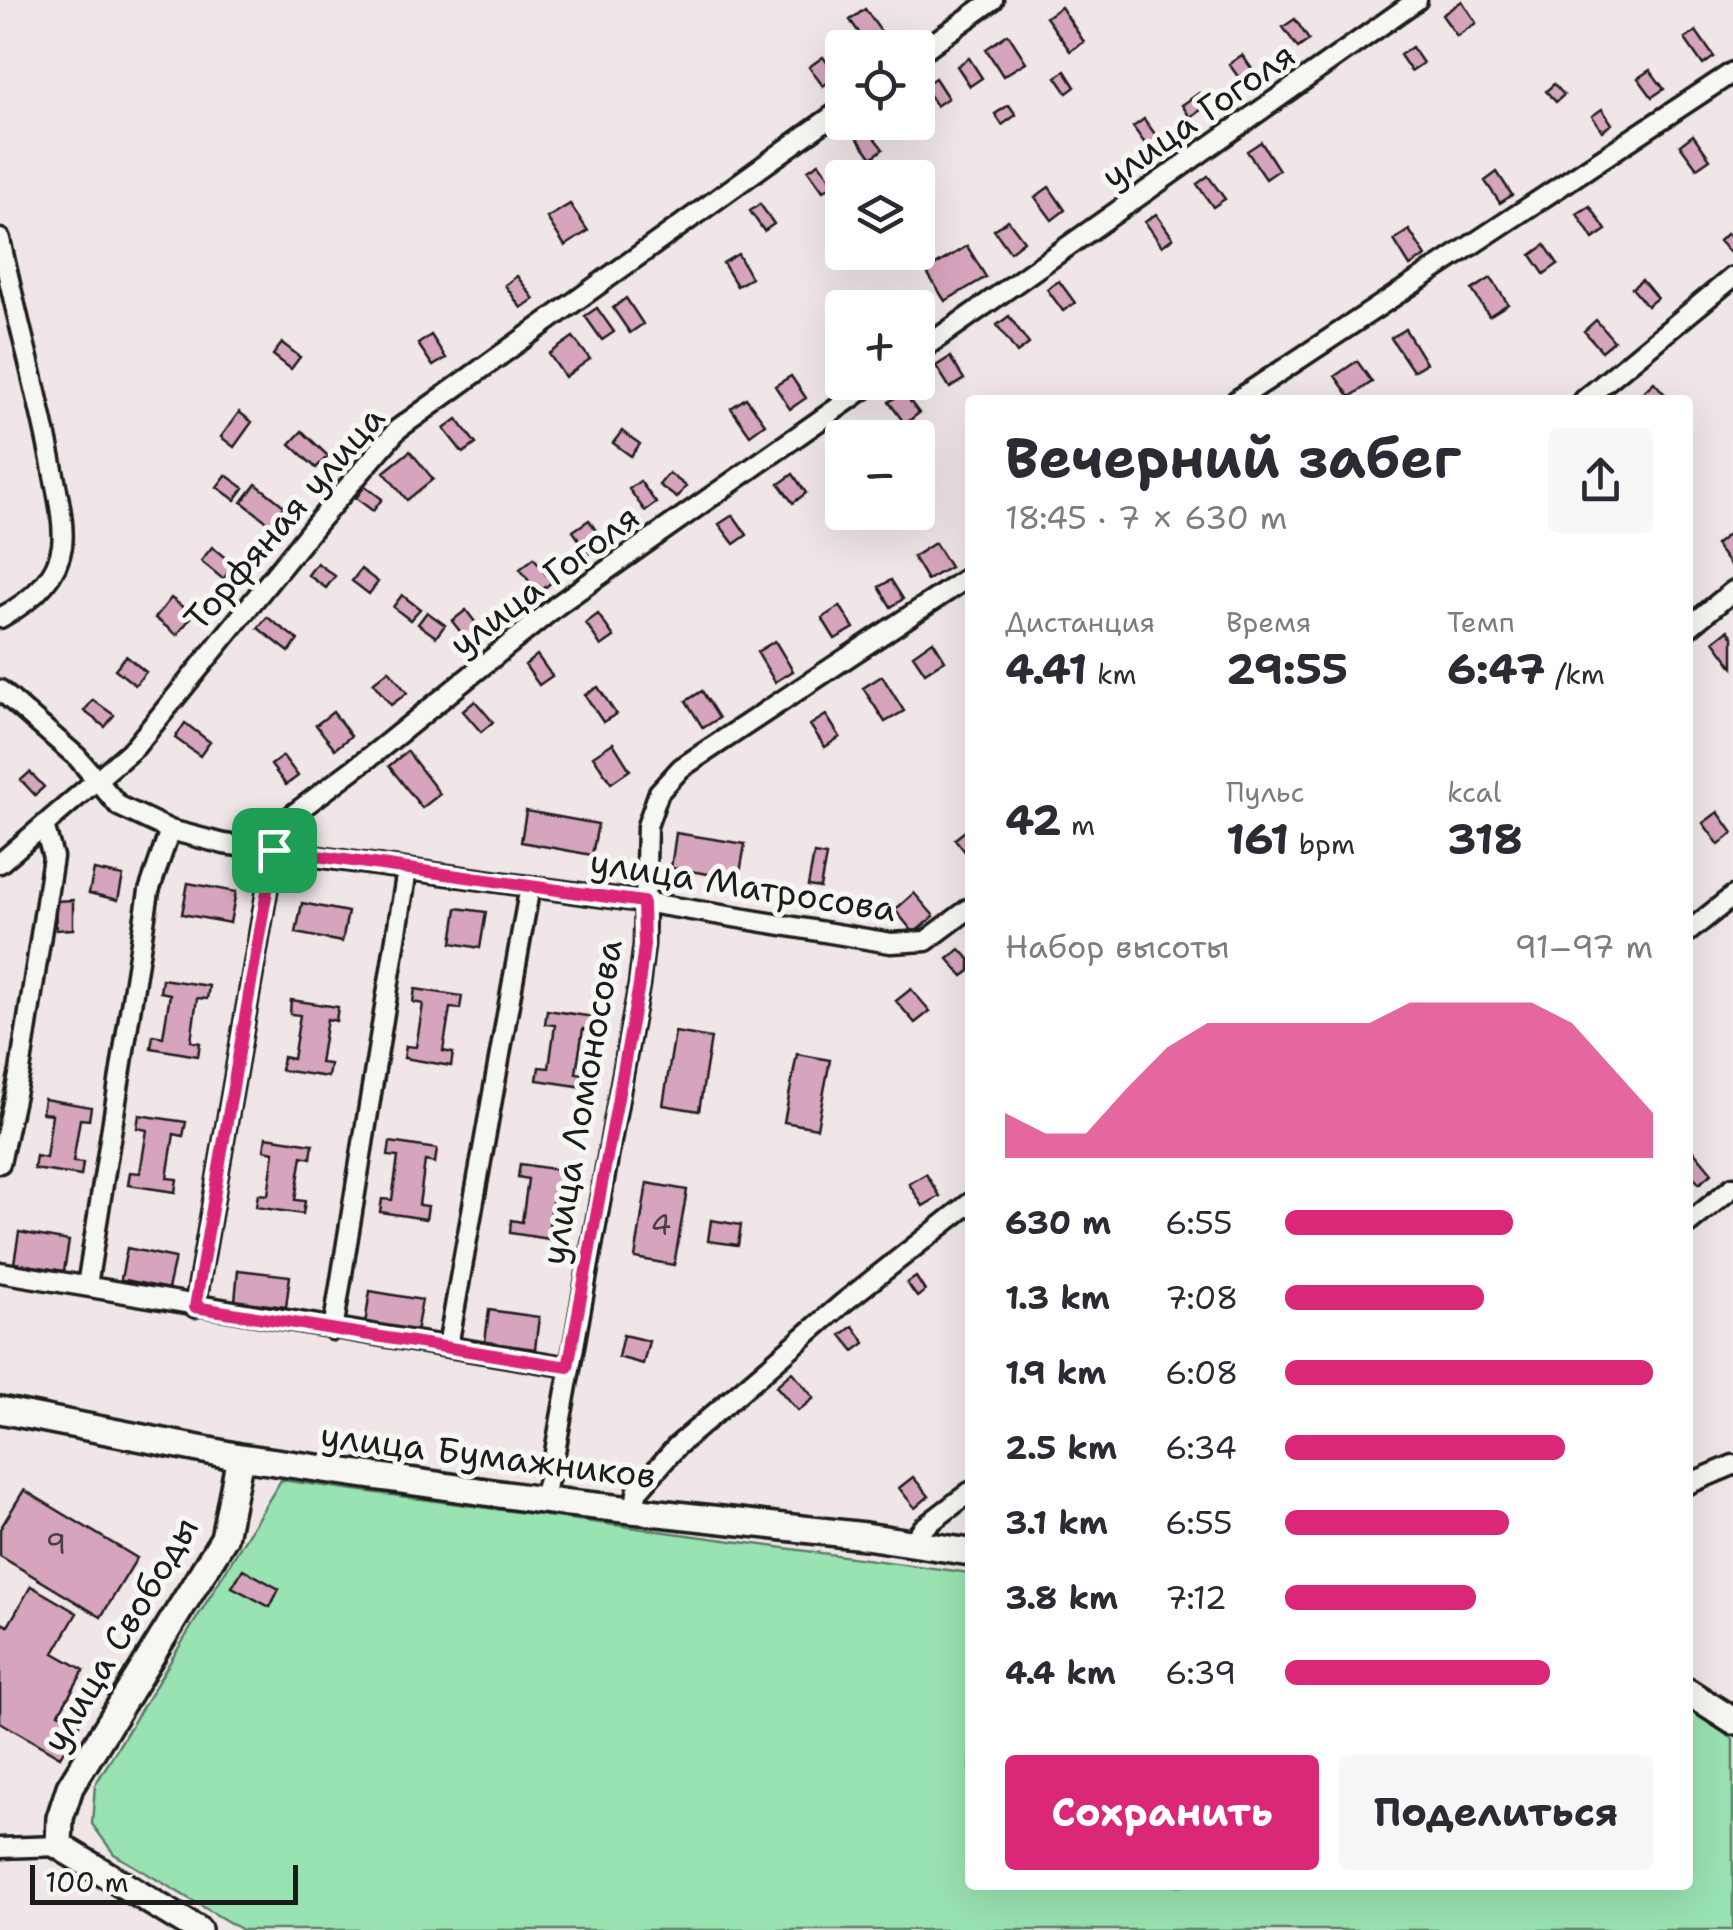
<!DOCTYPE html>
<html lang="ru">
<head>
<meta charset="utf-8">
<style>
  body { margin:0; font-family:"Shantell Sans",sans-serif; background:#f7f7f7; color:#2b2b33; height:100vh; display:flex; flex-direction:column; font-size:38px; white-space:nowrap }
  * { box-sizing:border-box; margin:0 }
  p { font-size:32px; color:#7c7c81 }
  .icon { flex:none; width:55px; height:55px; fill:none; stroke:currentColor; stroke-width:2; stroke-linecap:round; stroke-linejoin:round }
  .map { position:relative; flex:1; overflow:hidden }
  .sheet { position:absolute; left:965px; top:395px; width:728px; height:1495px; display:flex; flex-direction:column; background:#fff; border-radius:10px; box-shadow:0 10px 40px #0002 }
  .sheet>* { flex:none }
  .fabs { position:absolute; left:825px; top:30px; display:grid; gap:20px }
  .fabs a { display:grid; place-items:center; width:110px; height:110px; border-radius:10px; background:#fff; box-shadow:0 10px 40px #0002; font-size:50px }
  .scale { position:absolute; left:30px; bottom:25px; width:268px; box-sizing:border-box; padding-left:10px; border:5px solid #1c1c1c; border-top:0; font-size:28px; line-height:35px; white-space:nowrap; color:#1c1c1c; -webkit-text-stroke:8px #f6f6f2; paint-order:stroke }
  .pin { position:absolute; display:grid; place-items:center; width:85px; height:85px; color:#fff; margin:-42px; border-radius:20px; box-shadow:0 5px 15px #0006 }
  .round { display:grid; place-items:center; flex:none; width:105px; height:105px; border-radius:10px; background:#f7f7f7 }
  .head { display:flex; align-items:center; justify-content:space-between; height:170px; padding:0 40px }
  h1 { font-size:55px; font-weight:700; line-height:75px }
  .stats { display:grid; grid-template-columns:repeat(3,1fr); gap:15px; height:170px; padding:10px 40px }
  .stats div { display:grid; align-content:center }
  .stats b { font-size:42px; font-weight:700 }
  .stats small { font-size:28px; font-weight:400 }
  .stats p { font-size:28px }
  .chart { height:280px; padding:20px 40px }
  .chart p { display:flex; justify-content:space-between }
  .chart svg { width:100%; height:180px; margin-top:10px; fill:#db2777; opacity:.7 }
  .primary-button { display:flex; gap:20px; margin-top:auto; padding:20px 40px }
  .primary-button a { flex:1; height:115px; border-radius:10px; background:#db2777; color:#fff; font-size:40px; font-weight:700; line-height:115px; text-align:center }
  .primary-button a+a { background:#f7f7f7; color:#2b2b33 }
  ul { padding:0 40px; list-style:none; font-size:32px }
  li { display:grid; grid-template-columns:160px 120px 1fr; align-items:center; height:75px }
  li i { height:25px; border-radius:12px; background:#db2777 }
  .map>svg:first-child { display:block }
  .green { fill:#99e2b1; stroke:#5a7f66; stroke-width:2.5 }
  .building { fill:#d7a4be; stroke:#1c1c1c; stroke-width:2.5 }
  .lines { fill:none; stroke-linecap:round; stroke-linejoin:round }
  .street-casing { stroke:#1c1c1c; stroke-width:25 }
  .secondary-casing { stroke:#1c1c1c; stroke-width:32 }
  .street { stroke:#f6f6f2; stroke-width:18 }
  .secondary { stroke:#f6f6f2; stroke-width:25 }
  .route-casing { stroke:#fff; stroke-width:20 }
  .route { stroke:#db2777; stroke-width:12 }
  .labels { text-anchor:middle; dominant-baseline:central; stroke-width:10; stroke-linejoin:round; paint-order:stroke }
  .number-label { font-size:30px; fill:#4b3e44 }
  .street-label { font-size:35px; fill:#1c1c1c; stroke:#f6f6f2 }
</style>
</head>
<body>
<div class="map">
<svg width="1733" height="1930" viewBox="0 0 1733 1930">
  <rect width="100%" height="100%" fill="#f0e6e8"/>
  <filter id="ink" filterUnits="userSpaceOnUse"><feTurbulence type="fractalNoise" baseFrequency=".01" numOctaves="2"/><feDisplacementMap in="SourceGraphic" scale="20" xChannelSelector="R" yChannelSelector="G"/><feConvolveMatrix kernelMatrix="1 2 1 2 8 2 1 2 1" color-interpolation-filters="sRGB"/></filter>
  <g filter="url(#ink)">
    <path class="green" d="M281 1480 970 1573V1885H1688V1709L1733 1739V1930H242L114 1854 92 1824 95 1785Z"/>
    <path class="building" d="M1462 1 1476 23 1457 36 1442 15Z
      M1061 7 1084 42 1070 51 1046 17Z
      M865 9 887 40 876 48H870L850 20Z
      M1295 19 1309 40 1298 48 1283 27Z
      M1696 31 1714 57 1703 65 1685 39Z
      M1008 34 1026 62 1003 76 986 49Z
      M1412 47 1423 63 1411 71 1400 55Z
      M1242 55 1257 76 1244 85 1229 64Z
      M823 57 837 76 823 86 809 67Z
      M969 58 982 78 970 86 957 66Z
      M1650 70 1664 89 1652 97 1638 78Z
      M1065 71 1075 87 1067 93 1056 77Z
      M935 78 948 98 936 106 923 86Z
      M1554 84 1564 95 1556 102 1546 91Z
      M1199 93 1207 106 1190 117 1182 105Z
      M1009 105 1016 115 1002 125 995 114Z
      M1602 109 1612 124 1602 131 1592 116Z
      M1144 119 1160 141 1149 149 1133 127Z
      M868 130 883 149 872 158 857 138Z
      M1693 135 1710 159 1697 168 1680 145Z
      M1261 142 1279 170 1266 179 1247 151Z
      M819 163 834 184 823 191 808 170Z
      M1497 172 1512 195 1500 203 1485 181Z
      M1208 176 1225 199 1213 207 1197 184Z
      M1049 187 1065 210 1052 220 1035 197Z
      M570 204 588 231 565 246 547 218Z
      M760 204 774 224 764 231 750 211Z
      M1590 206 1606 230 1593 239 1577 214Z
      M1156 214 1173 238 1162 246 1145 222Z
      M1008 220 1024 241 1010 252 994 230Z
      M1409 230 1426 256 1410 266 1394 240Z
      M1727 233 1733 239 1731 254 1719 241Z
      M1545 245 1558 264 1544 274 1531 255Z
      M967 246 986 277 945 301 926 271Z
      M738 254 751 278 737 286 723 263Z
      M517 276 534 299 521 308 505 285Z
      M1491 278 1508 304 1489 316 1472 290Z
      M1642 280 1657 298 1647 306 1632 288Z
      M1059 281 1075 303 1063 311 1047 289Z
      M626 298 643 324 630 333 613 308Z
      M597 308 614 332 602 340 585 316Z
      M1009 316 1029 344 1017 353 997 325Z
      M1596 320 1614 341 1602 351 1584 331Z
      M1405 329 1426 363 1413 371 1391 338Z
      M431 335 446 358 433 366 418 344Z
      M573 337 590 359 565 377 549 354Z
      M282 343 300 357 291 369 273 355Z
      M950 357 964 379 950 388 936 366Z
      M1357 361 1372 382 1350 397 1335 376Z
      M791 376 806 398 790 409 775 386Z
      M1654 382 1670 400H1648L1642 393Z
      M903 392 919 413 905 424 889 402Z
      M746 398 765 424 750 435 731 408Z
      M239 412 252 422 234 447 221 437Z
      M457 419 476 444 463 453 444 429Z
      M302 431 328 456 316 468 290 444Z
      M622 431 640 444 631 456 613 443Z
      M410 451 433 479 407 500 384 472Z
      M669 473 686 486 677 498 659 485Z
      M793 474 806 493 793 503 779 484Z
      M226 475 244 488 235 500 217 487Z
      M640 481 656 503 645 511 629 489Z
      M256 484 284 506 270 524 242 502Z
      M365 486 382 499 373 511 356 498Z
      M733 515 747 535 734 544 719 524Z
      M589 520 604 543 589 554 573 531Z
      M1727 535 1733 543V563L1730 565 1715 545Z
      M935 543 950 567 927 580 913 557Z
      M212 547 234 565 223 579 201 561Z
      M534 558 552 582 538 593 520 569Z
      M317 563 335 576 326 588 308 575Z
      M361 569 378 582 369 594 352 581Z
      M891 580 903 599 891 607 879 587Z
      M402 595 420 609 410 620 393 607Z
      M171 598 193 615 177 635 155 618Z
      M840 606 854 628 835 639 822 618Z
      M466 610 484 634 470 644 452 621Z
      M427 612 445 625 436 637 418 624Z
      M598 614 614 637 601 646 586 623Z
      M267 617 298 640 289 652 258 628Z
      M1728 630 1733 637V667L1714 641Z
      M775 641 793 671 775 682 757 652Z
      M933 641 945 660 925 673 913 655Z
      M537 655 552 676 539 685 525 665Z
      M126 656 146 672 135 685 115 669Z
      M389 670 407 693 391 705 373 683Z
      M882 676 904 711 885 722 863 688Z
      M598 687 616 714 603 722 585 695Z
      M702 691 719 718 703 728 686 701Z
      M93 700 114 715 105 727 84 711Z
      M475 701 493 722 481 732 463 711Z
      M333 712 351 736 335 749 316 725Z
      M826 715 840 737 825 747 810 725Z
      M185 723 210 742 200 756 175 738Z
      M613 743 630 770 611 783 593 756Z
      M407 751 440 794 422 808 389 766Z
      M283 756 298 776 286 785 271 765Z
      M30 772 44 787 35 795 21 780Z
      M526 811 598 824 592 855 521 842Z
      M1718 812 1733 833 1719 845 1703 823Z
      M970 827V858L955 839Z
      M676 833 745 844 739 879 671 868Z
      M814 854 826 856 820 888 808 886Z
      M94 870 123 876 118 900 89 893Z
      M188 883 236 892 230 923 182 914Z
      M914 893 934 916 914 933 895 910Z
      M73 900V929L56 930 55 901Z
      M302 903 348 912 342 942 296 933Z
      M457 908 486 912 480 948 452 943Z
      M960 949 970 960V971L963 976 948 959Z
      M162 979 209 986 207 999 197 998 191 1041 200 1043 198 1056 151 1048 153 1035 163 1037 170 994 160 992Z
      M415 989 462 996 460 1009 450 1008 443 1051 453 1053 451 1066 404 1058 406 1046 416 1047 423 1004 413 1002Z
      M911 989 930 1011 915 1023 896 1001Z
      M291 1000 338 1007 336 1021 327 1019 320 1063 330 1064 328 1077 281 1070 283 1057 293 1059 300 1015 290 1014Z
      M547 1010 594 1017 592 1031 583 1029 576 1073 586 1074 584 1087 537 1080 539 1067 549 1068 555 1025 545 1024Z
      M675 1032 711 1038 699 1111 663 1105Z
      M797 1054 830 1060 817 1128 784 1122Z
      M44 1099 91 1107 89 1120 80 1119 73 1162 83 1163 81 1176 34 1169 36 1156 46 1158 52 1114 42 1113Z
      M139 1115 186 1122 183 1136 174 1134 167 1178 177 1179 175 1192 128 1185 130 1172 140 1173 147 1130 137 1128Z
      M266 1137 313 1144 311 1158 302 1156 295 1200 305 1201 303 1214 256 1207 258 1194 268 1195 274 1152 264 1150Z
      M390 1142 437 1149 435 1163 425 1161 419 1205 428 1206 426 1219 380 1212 382 1199 392 1200 398 1157 388 1156Z
      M1693 1150 1712 1173 1699 1184 1688 1169V1155Z
      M520 1164 567 1171 565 1184 555 1183 549 1226 558 1228 556 1240 510 1233 511 1220 522 1222 528 1179 518 1177Z
      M926 1174 940 1196 923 1206 909 1184Z
      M647 1183 687 1190 674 1265 635 1258Z
      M711 1220 741 1225 738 1245 708 1241Z
      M19 1232 69 1241 64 1271 14 1263Z
      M127 1248 175 1258 168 1289 121 1279Z
      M238 1270 290 1276 286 1307 235 1301Z
      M916 1277 925 1291 917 1297 907 1283Z
      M370 1291 422 1300 416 1332 365 1324Z
      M489 1310 539 1317 535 1349 485 1342Z
      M853 1326 865 1343 854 1351 841 1335Z
      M623 1335 649 1341 643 1364 618 1357Z
      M792 1372 814 1398 798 1411 776 1386Z
      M913 1477 929 1496 915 1508 899 1488Z
      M24 1490 137 1558 101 1617 0 1556V1529Z
      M243 1569 279 1589 270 1607 232 1587Z
      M31 1586 77 1613 54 1653 84 1670 59 1713 79 1724 60 1757 0 1722V1622L8 1626Z"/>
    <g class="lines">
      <g class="street-casing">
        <path id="street" d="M918 54 993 0
          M0 239C16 316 38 392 53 470 57 492 65 523 62 546 57 581 28 603 0 618
          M918 352 1417 0
          M1237 400 1733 72
          M1584 400 1733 277
          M1688 628 1733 591
          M0 690 77 757 119 806 170 830 224 844 643 902 891 943 926 941 970 908
          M0 863 135 747 316 524 398 429 842 109
          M1688 932 1733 896
          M0 1163 20 1071 53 857 44 825
          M1688 1224 1733 1187
          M0 1272 569 1367
          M87 1286 149 891 170 830
          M195 1307 274 850 283 822 375 753 559 604 874 382
          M333 1330 407 870
          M448 1346 530 886
          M1688 1484 1733 1465
          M542 1500 553 1463 639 985 644 945 647 826 659 792 681 768 717 744 970 576
          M635 1510 637 1492 677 1446 843 1303 970 1203
          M911 1543 923 1528 970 1492
          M0 1848 59 1846"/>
      </g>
      <g class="secondary-casing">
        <path id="secondary" d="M0 1410 240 1457 542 1500 865 1536 970 1552
          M1688 1692 1733 1721
          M198 1930 59 1846 60 1818 70 1787 224 1538 240 1457"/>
      </g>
      <use href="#street" class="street"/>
      <use href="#secondary" class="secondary"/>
    </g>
  </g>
  <g class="lines" filter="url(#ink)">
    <g class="route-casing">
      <path id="route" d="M274 850 643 902 644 945 639 985 568 1367 195 1307Z"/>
    </g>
    <use href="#route" class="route"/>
  </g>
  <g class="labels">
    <g class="number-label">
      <text x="661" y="1224">4</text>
      <text x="56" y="1543">9</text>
    </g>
    <g class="street-label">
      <text transform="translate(1198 115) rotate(-35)">улица Гоголя</text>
      <text transform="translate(284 518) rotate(-49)">Торфяная улица</text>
      <text transform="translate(544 580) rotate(-37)">улица Гоголя</text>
      <text transform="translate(743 885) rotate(9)">улица Матросова</text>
      <text transform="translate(581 1102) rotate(-80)">улица Ломоносова</text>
      <text transform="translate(488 1455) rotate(7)">улица Бумажников</text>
      <text transform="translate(120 1634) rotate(-59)">улица Свободы</text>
    </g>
  </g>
</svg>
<div class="fabs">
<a><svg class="icon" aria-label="locate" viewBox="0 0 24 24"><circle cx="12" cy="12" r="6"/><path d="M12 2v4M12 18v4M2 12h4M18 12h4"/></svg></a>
<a><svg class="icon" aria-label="layers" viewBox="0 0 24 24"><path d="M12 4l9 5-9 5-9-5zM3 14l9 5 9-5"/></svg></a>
<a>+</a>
<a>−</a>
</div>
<div class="scale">100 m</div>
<div class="pin" style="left:274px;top:850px;background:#1e9e55"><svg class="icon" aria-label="arrive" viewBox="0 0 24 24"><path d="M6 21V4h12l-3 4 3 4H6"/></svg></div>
<section class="sheet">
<div class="head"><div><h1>Вечерний забег</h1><p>18:45 · 7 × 630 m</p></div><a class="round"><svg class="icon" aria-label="share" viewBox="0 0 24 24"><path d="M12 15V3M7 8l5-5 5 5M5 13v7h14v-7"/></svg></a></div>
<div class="stats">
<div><p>Дистанция</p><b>4.41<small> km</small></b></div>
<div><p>Время</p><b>29:55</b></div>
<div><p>Темп</p><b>6:47<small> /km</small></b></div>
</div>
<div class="stats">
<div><b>42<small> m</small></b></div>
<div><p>Пульс</p><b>161<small> bpm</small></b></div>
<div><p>kcal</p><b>318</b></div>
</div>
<div class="chart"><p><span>Набор высоты</span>91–97 m</p>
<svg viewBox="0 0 160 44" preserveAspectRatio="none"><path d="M0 44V33L10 38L20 38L30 27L40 17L50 11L60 11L70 11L80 11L90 11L100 6L110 6L120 6L130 6L140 11L150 22L160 33V44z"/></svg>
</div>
<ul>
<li><b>630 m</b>6:55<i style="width:62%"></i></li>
<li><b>1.3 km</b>7:08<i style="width:54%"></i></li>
<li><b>1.9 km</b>6:08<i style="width:100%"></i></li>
<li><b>2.5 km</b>6:34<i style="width:76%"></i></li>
<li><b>3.1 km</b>6:55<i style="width:61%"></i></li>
<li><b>3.8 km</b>7:12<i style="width:52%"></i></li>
<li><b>4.4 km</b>6:39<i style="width:72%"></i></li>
</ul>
<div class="primary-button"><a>Сохранить</a><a>Поделиться</a></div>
</section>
</div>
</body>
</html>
